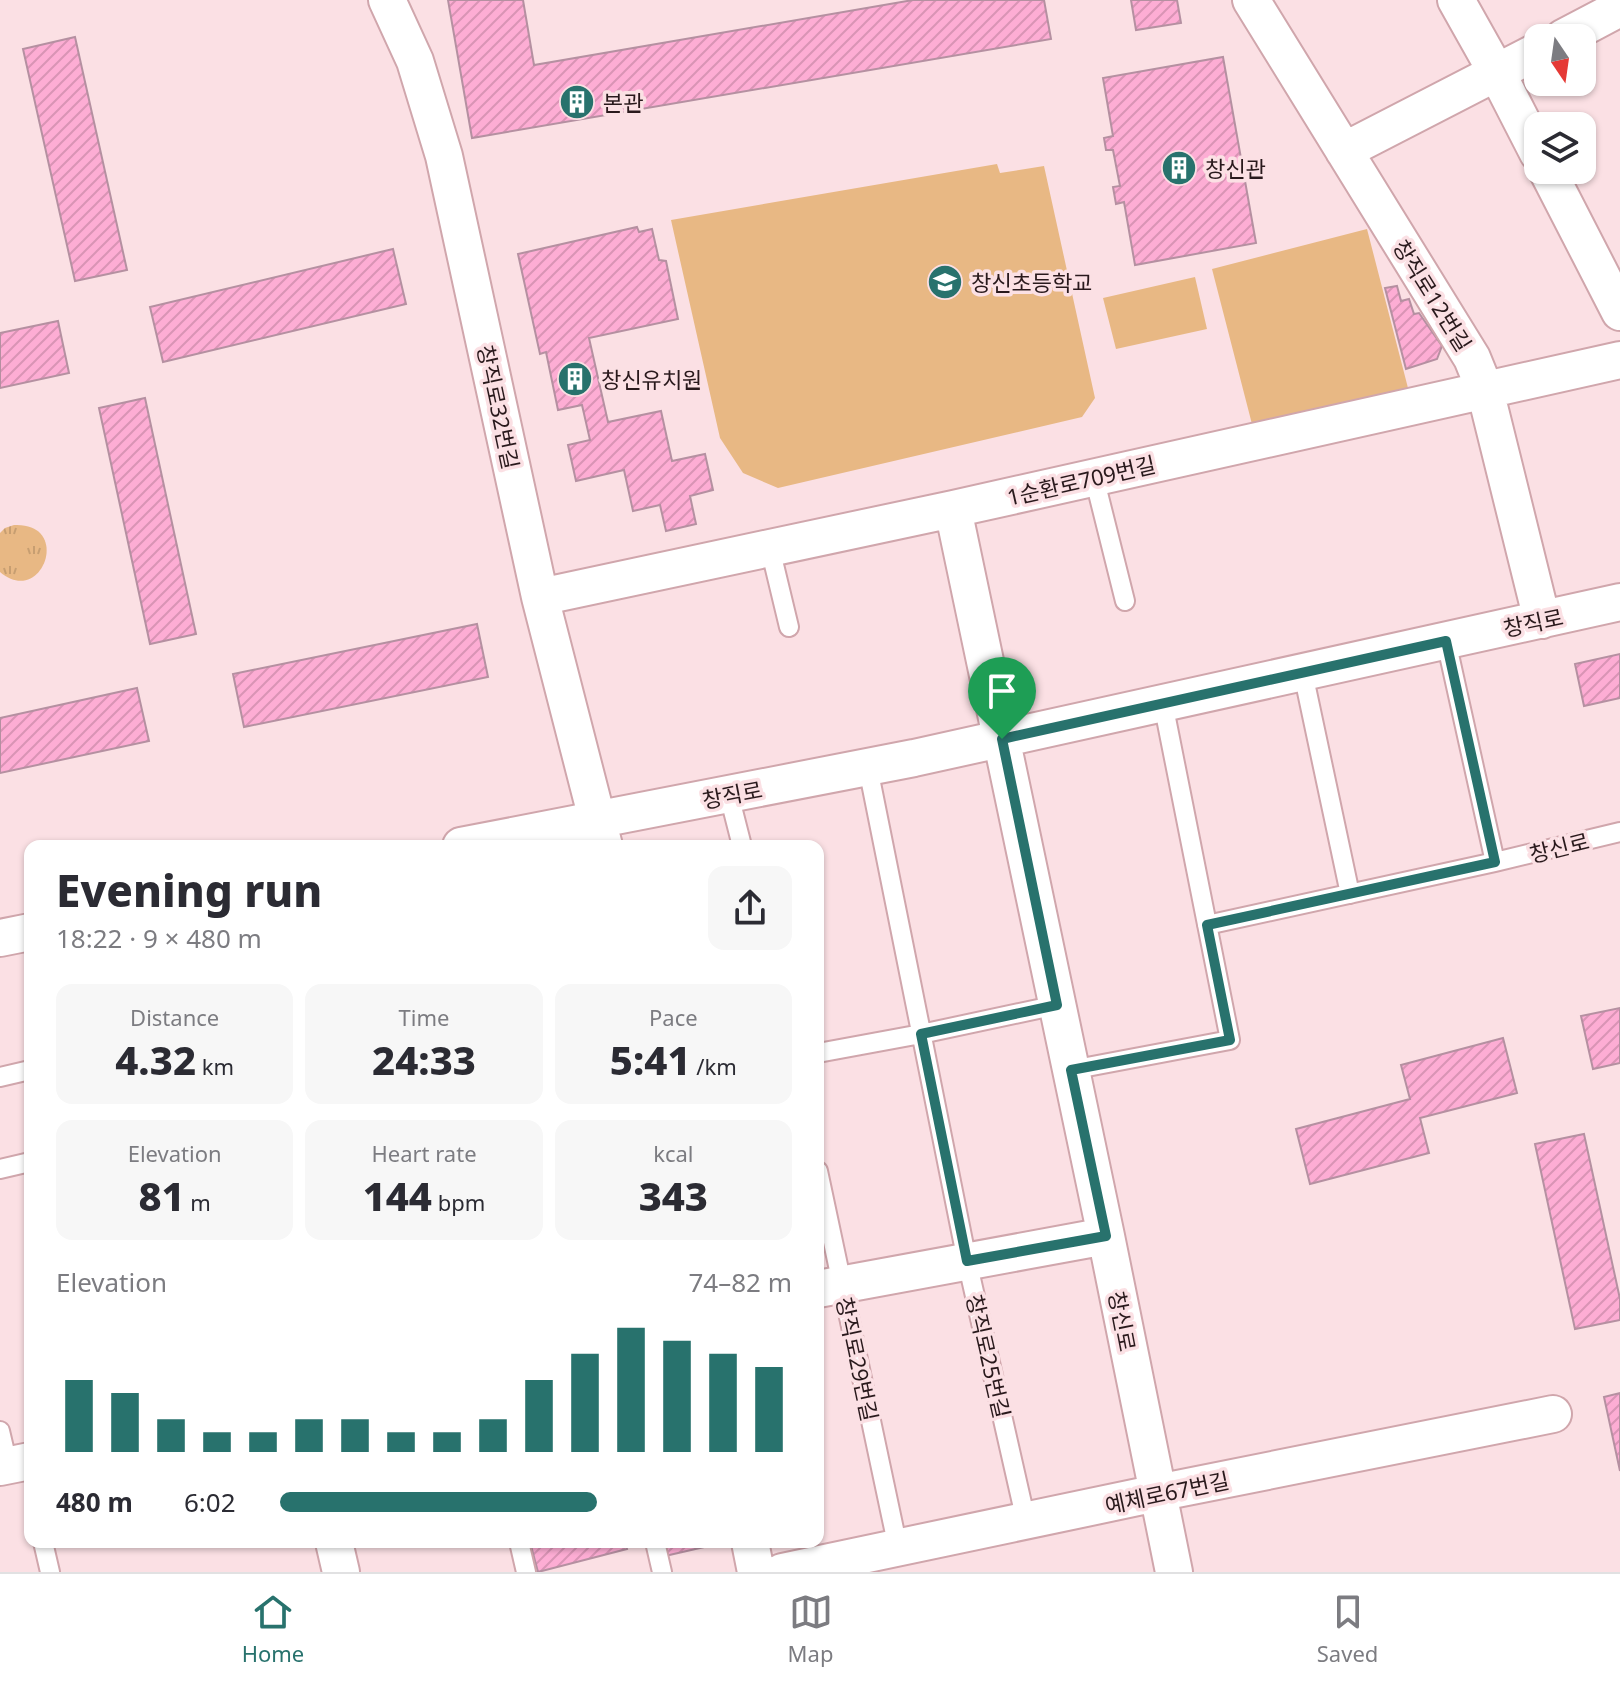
<!DOCTYPE html>
<html lang="en">
<head>
<meta charset="utf-8">
<style>
  body { margin:0; font-family:"Noto Sans","Noto Sans KR",sans-serif; background:#f7f7f7; color:#2b2b33; height:100vh; display:flex; flex-direction:column; font-size:30px; white-space:nowrap }
  * { box-sizing:border-box; margin:0 }
  p { font-size:26px; color:#7c7c81 }
  .icon { flex:none; width:44px; height:44px; fill:none; stroke:currentColor; stroke-width:2; stroke-linecap:round; stroke-linejoin:round }
  .map { position:relative; flex:1; overflow:hidden }
  .details { position:absolute; left:24px; top:840px; width:800px; height:708px; display:flex; flex-direction:column; background:#fff; border-radius:16px; box-shadow:0 2px 6px #0004 }
  .details>* { flex:none }
  .needle { width:52px; rotate:167deg }
  .fabs { position:absolute; left:1524px; top:24px; display:grid; gap:16px }
  .fabs a { display:grid; place-items:center; width:72px; height:72px; border-radius:16px; background:#fff; box-shadow:0 2px 6px #0004; font-size:40px }
  .pin { position:absolute; display:grid; place-items:center; width:68px; height:68px; color:#fff; margin:-82px -34px; border-radius:50% 50% 50% 0; rotate:-45deg; box-shadow:0 0 8px #0007 }
  .pin .icon { rotate:45deg }
  .round { display:grid; place-items:center; flex:none; width:84px; height:84px; border-radius:16px; background:#f7f7f7 }
  .summary { display:flex; align-items:center; justify-content:space-between; height:136px; padding:0 32px }
  h1 { font-size:44px; font-weight:800; line-height:60px }
  .stats { display:grid; grid-template-columns:repeat(3,1fr); gap:12px; height:136px; padding:8px 32px }
  .stats div { display:grid; align-content:center; border-radius:16px; background:#f7f7f7; text-align:center }
  .stats b { font-size:40px; font-weight:800 }
  .stats small { font-size:22px; font-weight:400 }
  .stats p { font-size:22px }
  .chart { height:224px; padding:16px 32px }
  .chart p { display:flex; justify-content:space-between }
  .chart svg { width:100%; height:144px; margin-top:8px; stroke:#28726d; stroke-width:6 }
  ul { padding:0 32px; list-style:none; font-size:26px }
  li { display:grid; grid-template-columns:128px 96px 1fr; align-items:center; height:60px }
  li i { height:20px; border-radius:10px; background:#28726d }
  .tabs { display:flex; justify-content:space-around; align-items:center; height:112px; border-top:2px solid #e1e1e2; background:#fff; font-size:22px; color:#7c7c81 }
  .tabs a { display:grid; justify-items:center; gap:4px }
  .tabs .selected { color:#28726d }
  .map>svg:first-child { display:block }
  .grass { fill:#e8b884 }
  .park { fill:url(#park-tufts) }
  .building { fill:url(#building-hatch); stroke:#b590a1; stroke-width:2 }
  .lines { fill:none; stroke-linecap:round; stroke-linejoin:round }
  .lane-casing { stroke:#d0a6ac; stroke-width:22 }
  .street-casing { stroke:#d0a6ac; stroke-width:40 }
  .lane { stroke:#fff; stroke-width:18 }
  .street { stroke:#fff; stroke-width:36 }
  .route-casing { stroke:#fff; stroke-width:16 }
  .route { stroke:#28726d; stroke-width:10 }
  .labels { text-anchor:middle; dominant-baseline:central; stroke-width:7; stroke-linejoin:round; paint-order:stroke }
  .poi-label { font-size:22px; fill:#29191c; stroke:#fbe0e4; text-anchor:start }
  .street-label { font-size:22px; fill:#29191c; stroke:#fbe0e4 }
</style>
</head>
<body>
<div class="map">
<svg width="1620" height="1572" viewBox="0 0 1620 1572">
  <defs>
    <pattern id="park-tufts" width="24" height="20" patternUnits="userSpaceOnUse" patternTransform="scale(2)"><rect width="24" height="20" fill="#e8b884"/><path d="M3 7l-1-3M5 7V3M7 7l1-3M15 17l-1-3M17 17v-4M19 17l1-3" fill="none" stroke="#c79e71"/></pattern>
    <pattern id="building-hatch" width="6" height="6" patternUnits="userSpaceOnUse" patternTransform="scale(2)"><rect width="6" height="6" fill="#fdadd4"/><path d="M-1 1l2-2M0 6l6-6M5 7l2-2" fill="none" stroke="#d994b5"/></pattern>
  </defs>
  <rect width="100%" height="100%" fill="#fbe0e4"/>
  <path class="grass" d="M997 164 1000 173 1044 166 1095 398 1082 417 778 488 743 473 720 438 671 220Z
    M1367 229 1408 388 1253 428 1212 269Z
    M1195 277 1207 329 1116 349 1103 298Z"/>
  <path class="park" d="M14 525C73 522 42 608 0 572V533L5 528Z"/>
  <path class="building" d="M448 0H523L534 65 913 0H1044L1051 39 472 138Z
    M1131 0H1177L1181 23 1136 30Z
    M75 37 127 270 75 281 23 49Z
    M1223 57 1256 243 1135 265 1124 202 1116 204 1113 187 1120 186 1113 150H1106L1104 138 1113 136 1103 78Z
    M637 227 639 232 652 229 659 260 666 261 678 319 589 338 608 422 661 411 672 461 705 454 713 490 690 496 696 524 666 531 660 505 633 511 624 470 576 481 568 445 590 440 582 405 558 410 546 352 540 354 518 254Z
    M393 249 406 304 163 362 150 307Z
    M1397 286 1401 301 1409 299 1414 314 1419 313 1442 346 1437 359 1406 369 1385 288Z
    M58 321 69 373 0 388V333Z
    M145 398 196 634 150 644 99 408Z
    M477 624 488 677 244 727 233 674Z
    M1620 654V698L1584 706 1575 664Z
    M137 688 149 741 0 773V718Z
    M1620 1008V1063L1593 1069 1581 1016Z
    M1503 1038 1517 1093 1420 1118 1429 1153 1310 1184 1296 1129 1410 1099 1401 1065Z
    M1584 1134 1620 1299V1320L1575 1329 1535 1144Z
    M1620 1393V1471L1604 1397Z
    M530 1542H625L627 1549 538 1572Z
    M662 1542H726L665 1556Z"/>
  <g class="lines">
    <g class="lane-casing">
      <path id="lane" d="M1094 477 1125 601
        M770 548 789 627
        M1446 641 1495 862
        M1303 673 1350 894
        M868 768 967 1261 1026 1521
        M729 795 742 846
        M1207 925 1495 862 1620 832
        M818 1053 921 1034 1057 1005
        M1071 1070 1230 1040 1163 703
        M0 1077 30 1070
        M0 1169 30 1162
        M818 1171 898 1548
        M0 1431 8 1465
        M43 1542 50 1572
        M519 1542 526 1572
        M655 1542 662 1572"/>
    </g>
    <g class="street-casing">
      <path id="street" d="M387 0 415 61 444 156 540 597 604 846
        M1251 0 1472 358 1485 390 1542 620
        M1456 0 1497 73 1538 153
        M1563 38 1620 8
        M1344 151 1538 51
        M1547 170 1620 312
        M953 509 1106 1236 1174 1572
        M540 597 953 509 1620 360
        M461 846 914 758 1620 602
        M0 938 30 932
        M818 1289 1106 1236
        M0 1467 30 1461
        M334 1542 341 1572
        M750 1542 756 1572
        M782 1572 1157 1493 1553 1414"/>
    </g>
    <use href="#lane" class="lane"/>
    <use href="#street" class="street"/>
  </g>
  <g class="lines">
    <g class="route-casing">
      <path id="route" d="M1446 641 1495 862 1207 925 1230 1040 1071 1070 1106 1236 967 1261 921 1034 1057 1005 1002 739Z"/>
    </g>
    <use href="#route" class="route"/>
  </g>
  <defs>
    <g id="building-disc" transform="scale(1.8)"><circle r="9.5" fill="#28726d" stroke="#fbe0e4"/><path d="M-4-6H4V6H1V3H-1V6H-4ZM-2.5-4.3h1.7v1.8h-1.7ZM.8-4.3h1.7v1.8H.8ZM-2.5-1h1.7V.8h-1.7ZM.8-1h1.7V.8H.8Z" fill="#fff"/></g>
    <g id="school-disc" transform="scale(1.8)"><circle r="9.5" fill="#28726d" stroke="#fbe0e4"/><path d="M0-5L7-2L0 1L-7-2ZM-4 1L0 2.5L4 1V4Q0 6-4 4Z" fill="#fff"/></g>
  </defs>
  <g fill-rule="evenodd">
    <use href="#building-disc" x="577" y="102"/>
    <use href="#building-disc" x="1179" y="168"/>
    <use href="#school-disc" x="945" y="282"/>
    <use href="#building-disc" x="575" y="379"/>
  </g>
  <g class="labels">
    <g class="poi-label">
      <text x="603" y="102">본관</text>
      <text x="1205" y="168">창신관</text>
      <text x="971" y="282">창신초등학교</text>
      <text x="601" y="379">창신유치원</text>
    </g>
    <g class="street-label">
      <text transform="translate(1433 295) rotate(58)">창직로12번길</text>
      <text transform="translate(499 407) rotate(78)">창직로32번길</text>
      <text transform="translate(1081 480) rotate(-13)">1순환로709번길</text>
      <text transform="translate(1533 622) rotate(-12)">창직로</text>
      <text transform="translate(732 794) rotate(-11)">창직로</text>
      <text transform="translate(1559 847) rotate(-14)">창신로</text>
      <text transform="translate(1123 1321) rotate(79)">창신로</text>
      <text transform="translate(989 1356) rotate(77)">창직로25번길</text>
      <text transform="translate(858 1359) rotate(78)">창직로29번길</text>
      <text transform="translate(1167 1492) rotate(-12)">예체로67번길</text>
    </g>
  </g>
</svg>
<div class="fabs">
<a><svg class="needle" viewBox="-14 -14 28 28"><path d="M0-13l5 13h-10z" fill="#e53935"/><path d="M0 13l5-13h-10z" fill="#7c7c81"/></svg></a>
<a><svg class="icon" aria-label="layers" viewBox="0 0 24 24"><path d="M12 4l9 5-9 5-9-5zM3 14l9 5 9-5"/></svg></a>
</div>
<div class="pin" style="left:1002px;top:739px;background:#1e9e55"><svg class="icon" aria-label="arrive" viewBox="0 0 24 24"><path d="M6 21V4h12l-3 4 3 4H6"/></svg></div>
<section class="details">
<div class="summary"><div><h1>Evening run</h1><p>18:22 · 9 × 480 m</p></div><a class="round"><svg class="icon" aria-label="share" viewBox="0 0 24 24"><path d="M12 15V3M7 8l5-5 5 5M5 13v7h14v-7"/></svg></a></div>
<div class="stats">
<div><p>Distance</p><b>4.32<small> km</small></b></div>
<div><p>Time</p><b>24:33</b></div>
<div><p>Pace</p><b>5:41<small> /km</small></b></div>
</div>
<div class="stats">
<div><p>Elevation</p><b>81<small> m</small></b></div>
<div><p>Heart rate</p><b>144<small> bpm</small></b></div>
<div><p>kcal</p><b>343</b></div>
</div>
<div class="chart"><p><span>Elevation</span>74–82 m</p>
<svg viewBox="0 0 160 44" preserveAspectRatio="none"><path d="M5 44V22M15 44V26M25 44V34M35 44V38M45 44V38M55 44V34M65 44V34M75 44V38M85 44V38M95 44V34M105 44V22M115 44V14M125 44V6M135 44V10M145 44V14M155 44V18"/></svg>
</div>
<ul>
<li><b>480 m</b>6:02<i style="width:62%"></i></li>
</ul>
</section>
</div>
<nav class="tabs">
<a class="selected"><svg class="icon" aria-label="home" viewBox="0 0 24 24"><path d="M3 11l9-7 9 7M6 9v11h12V9"/></svg>Home</a>
<a><svg class="icon" aria-label="map" viewBox="0 0 24 24"><path d="M3 6l6-2 6 2 6-2v14l-6 2-6-2-6 2zM9 4v14M15 6v14"/></svg>Map</a>
<a><svg class="icon" aria-label="saved" viewBox="0 0 24 24"><path d="M7 4h10v16l-5-4-5 4z"/></svg>Saved</a>
</nav>
</body>
</html>
